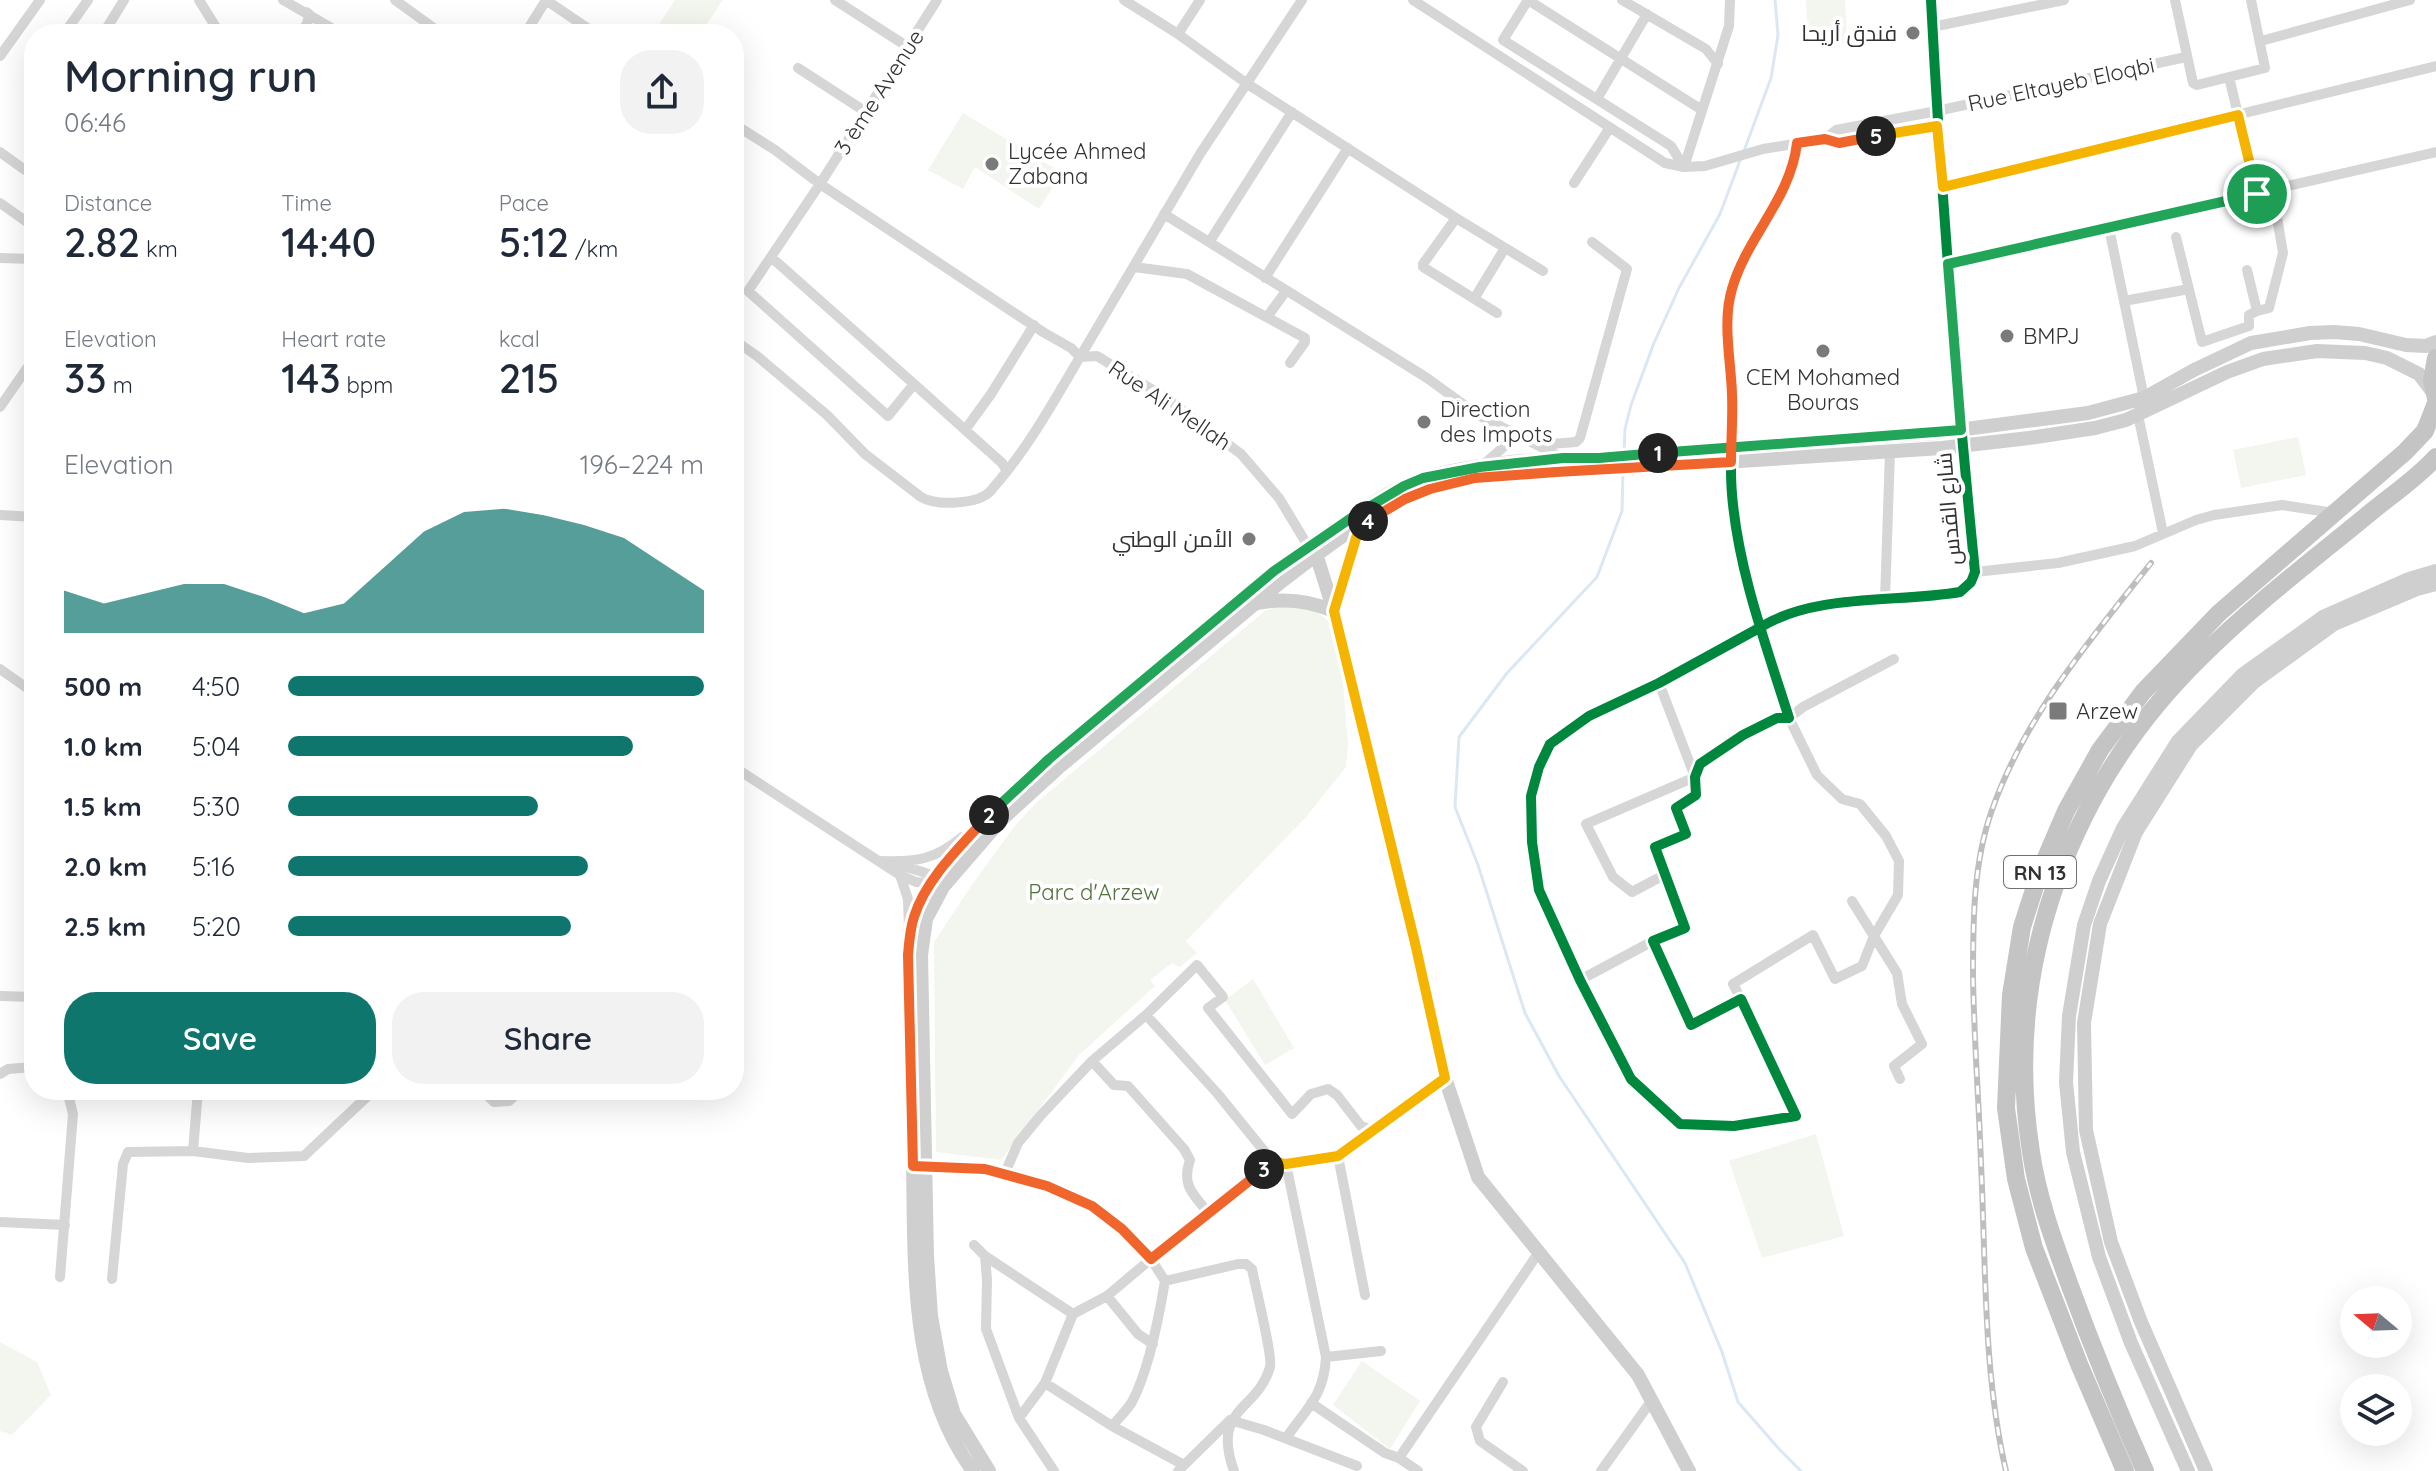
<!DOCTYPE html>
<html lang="en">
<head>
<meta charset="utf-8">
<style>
  body { margin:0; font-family:Quicksand,Cairo,sans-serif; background:#f2f2f3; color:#1f2937; height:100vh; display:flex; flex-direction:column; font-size:30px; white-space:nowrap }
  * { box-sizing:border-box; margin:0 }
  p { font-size:26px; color:#747a83 }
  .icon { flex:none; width:44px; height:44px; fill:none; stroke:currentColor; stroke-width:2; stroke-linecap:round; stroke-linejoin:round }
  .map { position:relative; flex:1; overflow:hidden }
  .details { position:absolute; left:24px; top:24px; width:720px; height:1076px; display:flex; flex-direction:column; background:#fff; border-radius:32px; box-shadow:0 8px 32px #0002 }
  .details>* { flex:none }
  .needle { width:52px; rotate:289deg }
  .fabs { position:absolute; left:2340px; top:1286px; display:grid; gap:16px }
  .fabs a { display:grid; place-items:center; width:72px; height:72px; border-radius:50%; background:#fff; box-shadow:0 8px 32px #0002; font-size:40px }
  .pin { position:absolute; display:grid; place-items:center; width:68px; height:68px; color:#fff; margin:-34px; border:4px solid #fff; border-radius:50%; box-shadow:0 2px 8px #0007 }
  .km { position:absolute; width:40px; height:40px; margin:-20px; border-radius:50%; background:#222; color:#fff; font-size:22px; line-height:40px; text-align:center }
  .round { display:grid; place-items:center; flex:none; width:84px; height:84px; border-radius:32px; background:#f2f2f3 }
  .summary { display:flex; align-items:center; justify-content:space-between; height:136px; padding:0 40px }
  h1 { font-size:44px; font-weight:600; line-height:60px }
  .stats { display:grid; grid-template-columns:repeat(3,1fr); gap:12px; height:136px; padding:8px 40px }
  .stats div { display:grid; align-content:center }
  .stats b { font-size:40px; font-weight:600 }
  .stats small { font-size:22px; font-weight:400 }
  .stats p { font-size:22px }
  .chart { height:224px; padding:16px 40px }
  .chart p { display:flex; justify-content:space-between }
  .chart svg { width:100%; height:144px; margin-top:8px; fill:#0f766e; opacity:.7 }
  .button { display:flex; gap:16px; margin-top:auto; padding:16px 40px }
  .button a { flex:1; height:92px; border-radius:32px; background:#0f766e; color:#fff; font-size:32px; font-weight:600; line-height:92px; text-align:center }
  .button a+a { background:#f2f2f3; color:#1f2937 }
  ul { padding:0 40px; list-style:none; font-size:26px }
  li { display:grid; grid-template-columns:128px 96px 1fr; align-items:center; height:60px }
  li i { height:20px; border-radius:10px; background:#0f766e }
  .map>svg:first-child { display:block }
  .green { fill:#f2f6ee }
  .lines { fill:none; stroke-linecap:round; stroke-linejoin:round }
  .stream { stroke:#dbe8f4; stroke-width:3 }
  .street { stroke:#d6d6d6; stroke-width:10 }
  .secondary { stroke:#cfcfcf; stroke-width:14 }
  .highway { stroke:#c4c4c4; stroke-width:18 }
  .rail-casing { stroke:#bebebe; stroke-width:6 }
  .rail { stroke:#fff; stroke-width:3; stroke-dasharray:9; stroke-linecap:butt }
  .cycleway-casing { stroke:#fff; stroke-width:15 }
  .cycleway { stroke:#00873e; stroke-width:10 }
  .split-1-casing { stroke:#fff; stroke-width:16 }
  .split-2-casing { stroke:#fff; stroke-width:16 }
  .split-3-casing { stroke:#fff; stroke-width:16 }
  .split-4-casing { stroke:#fff; stroke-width:16 }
  .split-5-casing { stroke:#fff; stroke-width:16 }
  .split-6-casing { stroke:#fff; stroke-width:16 }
  .split-1 { stroke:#22a559; stroke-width:10 }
  .split-2 { stroke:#22a559; stroke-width:10 }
  .split-3 { stroke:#f0652b; stroke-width:10 }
  .split-4 { stroke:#f5b400; stroke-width:10 }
  .split-5 { stroke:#f0652b; stroke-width:10 }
  .split-6 { stroke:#f5b400; stroke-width:10 }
  .poi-dot { fill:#7a7a7a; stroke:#fff; stroke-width:3 }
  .labels { text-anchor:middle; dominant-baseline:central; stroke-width:8; stroke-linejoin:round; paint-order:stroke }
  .shield { fill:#fff; stroke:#707070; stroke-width:2 }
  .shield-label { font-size:20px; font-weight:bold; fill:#323232 }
  .poi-label { font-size:22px; fill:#323232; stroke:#fff; text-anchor:start }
  .street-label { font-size:22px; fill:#323232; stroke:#fff }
  .park-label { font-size:22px; fill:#4f723c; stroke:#fff }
</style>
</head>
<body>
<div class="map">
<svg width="2436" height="1471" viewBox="0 0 2436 1471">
  <rect width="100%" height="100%" fill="#fff"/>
  <path class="green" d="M675 0H723L700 34H663L656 29Z
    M1806 0H1845L1847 43 1808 45Z
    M963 113 1062 173 1039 209 975 167 963 189 928 170Z
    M2298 437 2306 475 2241 488 2233 450Z
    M1290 605 1315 610 1328 621 1343 683 1348 745 1346 767 1306 817 1186 941 1197 953 1180 967 1172 963 1150 980 1155 986 1079 1055 1001 1160 936 1152 934 942 971 886 1014 827 1036 803 1266 610Z
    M1253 979 1294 1048 1265 1065 1225 1000Z
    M1816 1134 1844 1236 1762 1258 1729 1161Z
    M0 1342 37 1362 51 1395 12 1435 0 1431Z
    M1362 1361 1420 1401 1390 1449 1333 1405Z"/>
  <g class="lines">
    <path class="stream" d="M1744 151 1771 78 1778 35 1775 0
      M1624 453 1625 429 1631 405 1654 343 1679 288 1720 214 1741 158
      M1623 473 1622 511 1597 577 1507 673 1459 737 1455 807 1478 865 1525 1013 1559 1076 1685 1263 1722 1352 1738 1402 1780 1450 1801 1471"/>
    <path class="street" d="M199 0 217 29 236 34
      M283 0 342 34
      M395 0 442 34
      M546 0 596 34
      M835 0 908 47
      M937 0 820 184 748 291 888 416 914 384 1002 463 1007 471
      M1124 0 1178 34 1246 83 1456 218 1543 271
      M1413 0 1665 163 1684 167 1705 166 1763 149 1825 139 1839 143 1937 126
      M1528 0 1503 40 1671 146 1684 167
      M1528 0 1702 110
      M1622 0 1706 49 1718 64
      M2175 0 2193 83 2197 85 2265 68 2251 0
      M1932 27 2064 0
      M64 34 88 0
      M103 34 124 0
      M299 34 307 24 309 14 306 12
      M525 34 546 0
      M1178 34 1200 0
      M2261 41 2410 0
      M0 56 40 0
      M798 68 866 112
      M2229 77 2257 194
      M1597 99 1647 14
      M734 124 775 150 820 184 1043 332 1071 348 1080 357 1200 154 1302 0
      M1825 139 1836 130 1937 111 2186 57
      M1797 143C1791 200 1743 239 1731 293 1723 326 1731 362 1732 396 1733 429 1729 461 1732 494 1738 570 1766 645 1789 718H1777L1743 735 1700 764 1695 777 1696 795 1676 808 1686 834 1655 847 1685 928 1653 941 1691 1025 1741 999 1796 1116 1734 1126 1680 1124 1631 1079 1580 980 1539 890 1532 842 1531 796 1539 767 1550 744 1589 716 1659 683 1761 627C1816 593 1897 603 1960 592L1971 582 1975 572C1956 382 1941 191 1931 0
      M0 152 25 170 34 157
      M1684 167 1729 26 1730 0
      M1574 183 1609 129
      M1943 187 2436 66
      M0 203 34 227
      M1164 214 1427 378 1478 415 1561 457
      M1456 218 1423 264V267L1497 313
      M2109 228 2144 398
      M2176 237 2202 342 2249 326V315L2257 311 2247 270
      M1210 241 1292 112
      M771 257 914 384
      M0 258 34 259
      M1948 264 2436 152
      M1134 267 1187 274 1305 338V342L1290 363
      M1265 278 1348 148
      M1474 299 1505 248
      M2124 301 2189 289
      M2257 311 2269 308 2283 253 2277 217
      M1267 317 1286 291
      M734 340 757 356 827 415 865 454 921 497C936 506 971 504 986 495 991 492 995 485 999 481 1031 443 1055 399 1080 357L1097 356 1166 398 1241 454 1279 498 1308 546
      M0 407 34 358
      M2138 415 2163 533
      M965 430 991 394 1034 325
      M1539 445 1576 442 1580 438 1627 269 1592 242
      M1482 466 1517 435
      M0 515 34 517
      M1975 572 2058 563 2135 546 2196 520 2214 515 2282 505 2334 513
      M1885 600 1890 451
      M0 669 34 693
      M1659 683 1695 777 1586 824 1613 877 1632 892 1666 874
      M734 767 900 875 908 899 909 929
      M881 861C916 862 935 860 962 837
      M900 865 929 874 932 882
      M900 875 916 882 936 884
      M1852 901 1897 973 1902 1004 1922 1044 1894 1066 1900 1079
      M1580 980 1653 941
      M0 996 34 997
      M1741 999 1733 984 1813 935 1835 979 1862 966 1874 936 1898 895 1899 861 1886 836 1860 804 1842 799 1817 775 1789 718 1803 707 1894 659
      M1146 1015 1197 965 1223 997 1208 1008 1292 1114 1311 1094 1328 1089 1337 1095 1361 1126 1375 1131
      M1092 1061 1114 1085 1128 1086 1184 1149 1190 1160C1181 1187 1194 1194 1209 1214
      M0 1074 8 1069 34 1067
      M482 1090 494 1102 509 1101 521 1090
      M193 1151 198 1090
      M1338 1156 1365 1295
      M1286 1164 1326 1357 1381 1351
      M919 1166 985 1169 1047 1186 1092 1206 1122 1229 1151 1259 1273 1162 1286 1164 1338 1156 1445 1078
      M1005 1173 1018 1143 1041 1115 1092 1061 1146 1015 1217 1093 1273 1162
      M0 1222 65 1225
      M974 1245 985 1256 1073 1314 1107 1296 1151 1259 1165 1281 1238 1264H1246L1252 1269C1255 1285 1273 1357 1270 1367 1257 1412 1211 1407 1234 1471
      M985 1256 987 1280 986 1329 1019 1418 1054 1471
      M60 1277 73 1114 67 1090
      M112 1279 123 1164 128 1152 193 1151 248 1158 304 1156 374 1090
      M1107 1296 1138 1334 1153 1344
      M1073 1314 1045 1383 1112 1426 1184 1465
      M1503 1382 1476 1427 1480 1441 1523 1471
      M1311 1403 1385 1453 1399 1458
      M1019 1418 1045 1383
      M1112 1426C1119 1418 1127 1410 1132 1402 1149 1370 1159 1317 1165 1281
      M1286 1438C1307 1408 1324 1396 1326 1357
      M1178 1471 1230 1420 1264 1430 1357 1466
      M1418 1471 1399 1458 1539 1252
      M1601 1471 1652 1400"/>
    <path class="secondary" d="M1312 551 1317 557 1334 611 1415 943 1445 1078 1478 1177 1638 1375 1689 1471
      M1258 603C1283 598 1310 601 1334 611L1360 525
      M973 1471C909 1384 915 1267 913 1163 911 1094 910 1024 908 955 911 925 918 902 936 877 993 798 1073 741 1147 678 1210 625 1272 571 1341 525 1363 510 1385 494 1408 484 1458 463 1545 458 1599 458L1935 433 2088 413 2144 398 2194 370 2251 343 2310 333 2334 332 2359 334 2406 345 2426 346 2436 342
      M989 1471 954 1414 941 1371 931 1316 927 1256 921 955 926 919 943 887 1000 821 1058 768 1282 581C1321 551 1363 518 1408 498 1430 488 1452 483 1475 478L1942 448 2029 438 2095 428 2126 420 2227 372 2263 359 2317 351 2365 353 2387 358 2419 374 2432 391
      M2188 1471 2131 1343 2099 1257 2073 1152 2066 1082 2069 1016 2084 925 2099 881 2123 828 2178 741 2242 675 2323 617 2409 579 2436 571
      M2206 1471 2141 1322 2111 1242 2086 1130 2084 1023 2100 924 2136 832 2191 745 2254 682 2334 624 2417 589 2436 584"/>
    <path class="highway" d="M2436 358 2432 380 2436 398
      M2125 1471 2079 1364 2034 1248 2016 1179 2006 1108 2011 995 2022 927 2039 874 2066 811 2100 750 2143 692 2219 613 2405 452 2425 431 2436 403
      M2145 1471C2118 1410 2093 1349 2070 1286 2054 1242 2038 1199 2031 1152 2002 969 2069 786 2201 657 2253 605 2314 559 2371 512 2393 494 2417 478 2436 457"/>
    <g class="rail-casing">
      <path id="rail" d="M2006 1471C1983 1372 1986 1266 1981 1164 1979 1102 1974 1040 1973 977 1973 922 1973 863 1992 810 2025 716 2090 640 2151 563"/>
    </g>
    <use href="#rail" class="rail"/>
    <g class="cycleway-casing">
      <path id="cycleway" d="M1797 143C1791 200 1743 239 1731 293 1723 326 1731 362 1732 396 1733 429 1729 461 1732 494 1738 570 1766 645 1789 718H1777L1743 735 1700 764 1695 777 1696 795 1676 808 1686 834 1655 847 1685 928 1653 941 1691 1025 1741 999 1796 1116 1734 1126 1680 1124 1631 1079 1580 980 1539 890 1532 842 1531 796 1539 767 1550 744 1589 716 1659 683 1761 627C1816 593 1897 603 1960 592L1971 582 1975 572C1956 382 1941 191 1931 0"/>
    </g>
    <use href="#cycleway" class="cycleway"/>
  </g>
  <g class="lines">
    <g class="split-1-casing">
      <path id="split-1" d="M1658 453 1961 430 1948 264 2257 194"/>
    </g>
    <g class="split-2-casing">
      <path id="split-2" d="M989 815 1049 759 1274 571 1354 516 1404 486 1423 478 1480 467 1563 458H1599L1658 453"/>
    </g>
    <g class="split-3-casing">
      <path id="split-3" d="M989 815C962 845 926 878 914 917 910 929 909 942 908 955L913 1166 985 1169 1047 1186 1092 1206 1122 1229 1151 1259 1264 1169"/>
    </g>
    <g class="split-4-casing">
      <path id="split-4" d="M1264 1169 1273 1162 1286 1164 1338 1156 1445 1078 1415 943 1334 611 1360 525 1368 521"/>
    </g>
    <g class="split-5-casing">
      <path id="split-5" d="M1368 521 1405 499 1430 489 1475 478 1556 472 1731 462C1731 440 1733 417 1732 394 1731 361 1722 322 1732 289 1746 238 1791 198 1797 143L1825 139 1839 143 1876 136"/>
    </g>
    <g class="split-6-casing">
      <path id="split-6" d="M1876 136 1937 126 1943 187 2238 115 2257 194"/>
    </g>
    <use href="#split-1" class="split-1"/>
    <use href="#split-2" class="split-2"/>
    <use href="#split-3" class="split-3"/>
    <use href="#split-4" class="split-4"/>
    <use href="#split-5" class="split-5"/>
    <use href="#split-6" class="split-6"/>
  </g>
  <g class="poi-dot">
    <circle cx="1913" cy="33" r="8"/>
    <circle cx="992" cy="164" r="8"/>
    <circle cx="2007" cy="336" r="8"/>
    <circle cx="1823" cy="351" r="8"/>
    <circle cx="1424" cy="422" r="8"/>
    <circle cx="1249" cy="539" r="8"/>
    <rect x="2048" y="701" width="20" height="20" rx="4"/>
  </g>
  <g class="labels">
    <rect class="shield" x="2004" y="856" width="72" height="32" rx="6"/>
    <g class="shield-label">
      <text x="2040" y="872">RN 13</text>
    </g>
    <g class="poi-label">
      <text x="1897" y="33" text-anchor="end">فندق أريحا</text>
      <text x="1008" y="151">Lycée Ahmed<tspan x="1008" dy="25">Zabana</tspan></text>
      <text x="2023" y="336">BMPJ</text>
      <text x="1823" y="377" text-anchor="middle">CEM Mohamed<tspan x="1823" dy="25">Bouras</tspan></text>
      <text x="1440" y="409">Direction<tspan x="1440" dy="25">des Impots</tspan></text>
      <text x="1233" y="539" text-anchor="end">الأمن الوطني</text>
      <text x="2076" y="711">Arzew</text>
    </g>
    <g class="street-label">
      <text transform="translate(2061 84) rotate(-12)">Rue Eltayeb Eloqbi</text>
      <text transform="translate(879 92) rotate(-57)">3 ème Avenue</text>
      <text transform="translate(1170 405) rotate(34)">Rue Ali Mellah</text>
      <text transform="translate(1948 509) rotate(-95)">شارع القدس</text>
    </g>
    <g class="park-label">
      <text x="1094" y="892">Parc d'Arzew</text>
    </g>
  </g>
</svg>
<div class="fabs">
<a><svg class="needle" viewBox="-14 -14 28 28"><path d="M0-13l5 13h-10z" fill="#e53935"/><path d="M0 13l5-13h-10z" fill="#747a83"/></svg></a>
<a><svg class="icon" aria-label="layers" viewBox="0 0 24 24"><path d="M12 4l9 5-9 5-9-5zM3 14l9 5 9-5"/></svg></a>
</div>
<div class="pin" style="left:2257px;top:194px;background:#1e9e55"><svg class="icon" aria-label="arrive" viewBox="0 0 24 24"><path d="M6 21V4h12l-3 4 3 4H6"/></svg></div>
<b class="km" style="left:1658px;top:453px">1</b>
<b class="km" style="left:989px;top:815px">2</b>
<b class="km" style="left:1264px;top:1169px">3</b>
<b class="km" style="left:1368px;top:521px">4</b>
<b class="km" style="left:1876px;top:136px">5</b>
<section class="details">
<div class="summary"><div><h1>Morning run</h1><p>06:46</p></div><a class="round"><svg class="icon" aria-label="share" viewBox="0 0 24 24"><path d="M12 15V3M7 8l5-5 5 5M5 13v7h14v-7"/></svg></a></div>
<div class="stats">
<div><p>Distance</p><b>2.82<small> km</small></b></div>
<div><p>Time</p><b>14:40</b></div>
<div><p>Pace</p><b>5:12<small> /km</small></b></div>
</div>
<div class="stats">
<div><p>Elevation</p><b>33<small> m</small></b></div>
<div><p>Heart rate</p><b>143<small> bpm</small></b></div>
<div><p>kcal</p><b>215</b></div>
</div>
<div class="chart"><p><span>Elevation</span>196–224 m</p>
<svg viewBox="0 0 160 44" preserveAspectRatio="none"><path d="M0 44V31L10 35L20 32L30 29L40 29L50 33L60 38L70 35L80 24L90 13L100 7L110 6L120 8L130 11L140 15L150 23L160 31V44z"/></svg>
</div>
<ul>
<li><b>500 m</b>4:50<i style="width:100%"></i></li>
<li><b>1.0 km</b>5:04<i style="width:83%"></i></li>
<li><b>1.5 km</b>5:30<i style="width:60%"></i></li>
<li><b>2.0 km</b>5:16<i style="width:72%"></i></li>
<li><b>2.5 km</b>5:20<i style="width:68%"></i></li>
</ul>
<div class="button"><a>Save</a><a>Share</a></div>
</section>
</div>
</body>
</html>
